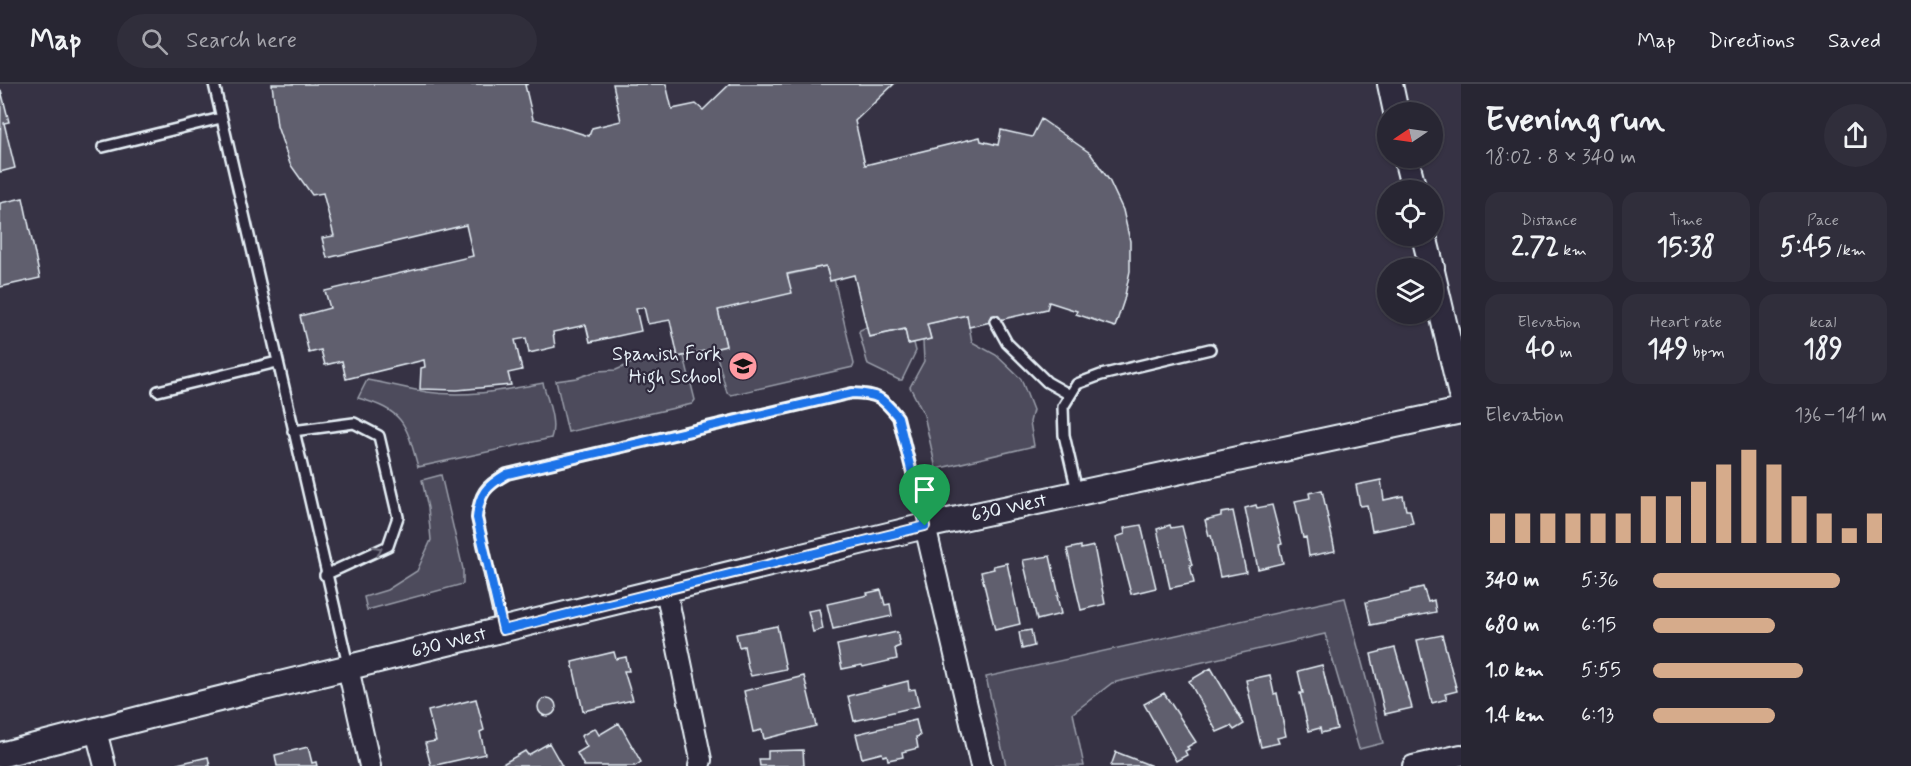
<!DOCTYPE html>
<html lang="en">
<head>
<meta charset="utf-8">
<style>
  body { margin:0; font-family:Mynerve,sans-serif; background:#302e3b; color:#f1f3f6; height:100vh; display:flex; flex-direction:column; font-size:22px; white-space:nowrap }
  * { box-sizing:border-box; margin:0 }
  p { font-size:20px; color:#a5a5ac }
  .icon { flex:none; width:33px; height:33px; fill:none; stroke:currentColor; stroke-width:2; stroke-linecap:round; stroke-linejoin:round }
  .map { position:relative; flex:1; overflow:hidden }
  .sheet { display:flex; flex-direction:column; background:#282633; width:450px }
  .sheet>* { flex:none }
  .needle { width:39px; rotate:257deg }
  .fabs { position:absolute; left:1377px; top:18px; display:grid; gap:12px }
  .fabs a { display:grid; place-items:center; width:66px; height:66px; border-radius:50%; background:#282633; box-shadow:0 2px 4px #0004,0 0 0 2px #44434e; font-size:30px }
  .pin { position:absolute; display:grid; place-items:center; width:51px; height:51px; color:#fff; margin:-62px -26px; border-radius:50% 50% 50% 0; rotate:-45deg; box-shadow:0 0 6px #0007 }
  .pin .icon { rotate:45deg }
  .round { display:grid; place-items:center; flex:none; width:63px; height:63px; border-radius:32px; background:#302e3b }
  .headline { display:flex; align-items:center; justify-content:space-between; height:102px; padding:0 24px }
  h1 { font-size:33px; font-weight:800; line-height:45px }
  .stats { display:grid; grid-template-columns:repeat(3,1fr); gap:9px; height:102px; padding:6px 24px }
  .stats div { display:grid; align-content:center; border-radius:15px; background:#302e3b; text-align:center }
  .stats b { font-size:26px; font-weight:800 }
  .stats small { font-size:16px; font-weight:400 }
  .stats p { font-size:16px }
  .chart { height:168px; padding:12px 24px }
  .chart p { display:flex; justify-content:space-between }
  .chart svg { width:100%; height:108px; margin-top:6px; stroke:#d6ab8b; stroke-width:6 }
  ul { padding:0 24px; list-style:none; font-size:20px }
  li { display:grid; grid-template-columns:96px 72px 1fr; align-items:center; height:45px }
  li i { height:15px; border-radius:8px; background:#d6ab8b }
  header { display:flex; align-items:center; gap:36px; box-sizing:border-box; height:84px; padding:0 30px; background:#282633; border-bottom:2px solid #44434e }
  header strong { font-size:28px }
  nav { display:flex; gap:33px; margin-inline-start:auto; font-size:21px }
  .search { width:420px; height:54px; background:#302e3b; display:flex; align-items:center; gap:15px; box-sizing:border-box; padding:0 21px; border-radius:33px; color:#a5a5ac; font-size:22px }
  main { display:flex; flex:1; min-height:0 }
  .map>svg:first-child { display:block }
  .green { fill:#4d4b5c; stroke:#9a9eaa; stroke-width:1.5 }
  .building { fill:#605e6e; stroke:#e8f1f8; stroke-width:1.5 }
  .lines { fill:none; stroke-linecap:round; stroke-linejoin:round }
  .service-casing { stroke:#e8f1f8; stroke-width:14 }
  .minor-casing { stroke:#e8f1f8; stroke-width:24 }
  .tertiary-casing { stroke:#e8f1f8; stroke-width:28 }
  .service { stroke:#2f2a3d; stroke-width:9 }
  .minor { stroke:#2f2a3d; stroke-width:20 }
  .tertiary { stroke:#2f2a3d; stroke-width:24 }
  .oneway { stroke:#70707e }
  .route-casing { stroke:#fff; stroke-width:12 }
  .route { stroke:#1a73e8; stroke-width:8 }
  .labels { text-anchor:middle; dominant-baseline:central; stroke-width:4.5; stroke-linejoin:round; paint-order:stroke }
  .poi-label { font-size:20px; fill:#e8f1f8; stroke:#2f2a3d; text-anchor:end }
  .street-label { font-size:20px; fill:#e8f1f8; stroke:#2f2a3d }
</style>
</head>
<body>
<header>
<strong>Map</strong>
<div class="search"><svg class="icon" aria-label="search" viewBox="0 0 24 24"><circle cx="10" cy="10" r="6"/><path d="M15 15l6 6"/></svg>Search here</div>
<nav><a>Map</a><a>Directions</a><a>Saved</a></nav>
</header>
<main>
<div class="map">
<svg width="1461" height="682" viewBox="0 0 1461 682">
  <rect width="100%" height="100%" fill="#363244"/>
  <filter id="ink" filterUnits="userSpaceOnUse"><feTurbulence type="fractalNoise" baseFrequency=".0167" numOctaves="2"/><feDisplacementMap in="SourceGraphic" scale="12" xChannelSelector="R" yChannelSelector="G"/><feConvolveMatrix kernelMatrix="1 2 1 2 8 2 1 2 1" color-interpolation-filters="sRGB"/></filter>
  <g filter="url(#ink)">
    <path class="green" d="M826 182 830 196 834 195 854 280 853 283 731 311 727 309 715 265 726 262 718 226 787 191Z
      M967 231 972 258 996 271 1021 295 1033 326 1030 338 1034 362 936 385 924 331 910 303 924 277 923 257 931 255 927 240Z
      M867 243 870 253 905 245 908 260 914 259 916 267 902 296H899L868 281 859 248 860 246Z
      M677 269 678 273 684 272 695 316 692 320 568 348 556 297 577 294 597 287 616 286 632 279 662 274Z
      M367 296C387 299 407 305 427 308 465 314 505 306 543 299 547 315 557 338 551 354L418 383C406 339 404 327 358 314Z
      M441 391 463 485V500L367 526 364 513 387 506 417 487 431 456 428 424 422 396Z
      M1345 514 1383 659 1359 665 1325 550 1112 599 1073 629 1084 682H1006L986 593Z"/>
    <path class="building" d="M272 0H529L525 1 533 35 589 52 592 44 621 37 613 0H666L672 25 696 20 703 26 730 0H894L855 37 865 81 980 53 981 57 998 61 1001 46 1032 53 1041 35 1090 69 1109 96 1123 126 1130 157V187L1124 216 1115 243 1076 230 1077 227 1049 218 1047 225 969 243 967 231 927 240 931 255 908 260 905 245 869 253 854 191 830 197 826 182 787 190 792 209 718 226 726 262 678 273 670 236 648 240 644 223 636 225 641 247 590 258 586 241 553 248 555 263 529 269 526 254 515 256 522 286 508 289 511 301 457 306 420 305 421 284 425 283 424 276 346 295 342 277 325 281 321 266 309 269 300 232 330 224 325 207 473 172 466 141 327 174 322 154 334 152 323 109 312 111 290 80 277 42Z
      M1 6 9 38 4 39 15 84 0 88Z
      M23 114 40 194 0 203V119Z
      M1381 396 1384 416 1403 412 1406 426H1410L1413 439 1372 447 1367 421 1360 422 1356 401Z
      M1322 406 1335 467 1309 472 1306 453 1303 454 1295 417 1310 414 1309 409Z
      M1256 421 1257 424 1272 421 1282 460 1279 461 1283 479 1258 485 1245 424Z
      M1233 427 1246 488 1220 493 1211 451 1209 452 1205 436 1221 432V429Z
      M1141 441 1156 504 1131 510 1116 453 1125 450 1124 444Z
      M1170 441 1171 444 1182 442 1192 481H1190L1194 499 1170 504 1157 445Z
      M1081 462V465L1094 462 1105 520 1081 526 1067 465Z
      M1050 472 1059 512H1057L1061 530 1037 536 1023 476Z
      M1007 479 1020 540 995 546 981 488 994 485 993 482Z
      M1423 503 1428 518 1434 516 1436 528 1371 541 1366 518 1410 508V506Z
      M881 506 885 521 890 520 892 532 833 545 827 520 868 511 867 509Z
      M819 525 823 545 813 548 808 527Z
      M777 542 786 585 751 592 748 584 744 562 739 563 736 550Z
      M1031 546 1034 562 1022 565 1019 548Z
      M897 548 900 562 895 564 897 575 863 583 862 581 842 585 837 561Z
      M1442 551 1457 607 1445 610 1447 615 1432 619 1417 556Z
      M1395 564 1412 624 1385 630 1371 570Z
      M614 568 616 575 626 573 629 587H624L633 616 583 627 572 578Z
      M1322 581 1337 645 1321 649 1320 644 1309 647 1300 609H1303L1298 587Z
      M1211 584 1244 640 1234 646 1231 642 1217 648 1189 597Z
      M1270 591 1274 610 1277 609 1286 652 1277 654 1279 659 1261 663 1246 596Z
      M804 592 816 642 764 655 762 646 753 648 744 607Z
      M908 597 909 606 915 605 919 622 854 637 848 612Z
      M1164 609 1196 658 1187 663 1189 665 1185 667 1187 671 1176 677 1144 620Z
      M538 623a9 9 0 1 1 18 0a9 9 0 1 1-18 0Z
      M476 615 484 646 480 648 485 670 431 682 425 659 436 657 428 627Z
      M916 636 920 652 916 653 918 664 902 668 903 673 888 676 887 671 883 672 882 669 862 674 856 650Z
      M619 639 641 678 635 682H584L577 669 587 663 581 652 595 644 599 651Z
      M549 659 562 682H499L525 667 528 671Z
      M308 663 312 679 316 678 317 682H277L275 671Z
      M803 666 804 682H760L759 675H768V667Z
      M1116 668 1152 682H1111Z
      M208 673 210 682H177V680Z"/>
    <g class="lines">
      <g class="service-casing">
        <path id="service" d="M214 0 348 581
          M103 63 221 34
          M995 237 1007 259 1047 298 1070 311
          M158 307 277 278
          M293 347 354 339 379 352 398 433 388 462 325 491
          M1077 407 1064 351 1063 323 1077 300 1101 291 1210 265
          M502 545 477 434C479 410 485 402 507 390L852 309C878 310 882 313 898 333L925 440"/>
      </g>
      <g class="minor-casing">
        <path id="minor" d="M925 442 981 682
          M666 506 701 676 699 682
          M348 584 370 682
          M96 647 105 682
          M1413 682 1461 671"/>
      </g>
      <g class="tertiary-casing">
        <path id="tertiary" d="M1390 0 1396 28
          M1406 74 1414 106
          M1424 152 1432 184
          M1432 187 1461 311
          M0 671 158 630 925 442 1461 327"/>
      </g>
      <use href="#service" class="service"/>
      <use href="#minor" class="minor"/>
      <use href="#tertiary" class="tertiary"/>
    </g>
    <defs><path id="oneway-chevron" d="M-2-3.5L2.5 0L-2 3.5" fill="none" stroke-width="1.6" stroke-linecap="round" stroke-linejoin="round" transform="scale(1.5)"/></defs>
    <use class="oneway" href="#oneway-chevron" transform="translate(378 466) rotate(-26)"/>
  </g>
  <g class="lines" filter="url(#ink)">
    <g class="route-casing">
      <path id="route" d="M852 309C878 310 882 313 898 333L925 442 503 546 477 434C479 410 486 402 507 390Z"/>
    </g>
    <use href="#route" class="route"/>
  </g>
  <defs>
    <g id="school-disc" transform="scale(1.5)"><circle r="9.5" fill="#ff9aa2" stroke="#2f2a3d"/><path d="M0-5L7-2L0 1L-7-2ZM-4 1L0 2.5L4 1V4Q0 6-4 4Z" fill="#111"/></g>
  </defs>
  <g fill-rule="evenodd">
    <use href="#school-disc" x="743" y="282"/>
  </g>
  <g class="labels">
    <g class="poi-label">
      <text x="722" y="270">Spanish Fork<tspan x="722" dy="23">High School</tspan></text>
    </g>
    <g class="street-label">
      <text transform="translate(1009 424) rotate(-12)">630 West</text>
      <text transform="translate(449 559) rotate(-14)">630 West</text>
    </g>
  </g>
</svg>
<div class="fabs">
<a><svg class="needle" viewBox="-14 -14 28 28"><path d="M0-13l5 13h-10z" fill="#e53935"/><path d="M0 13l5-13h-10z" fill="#a5a5ac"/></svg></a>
<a><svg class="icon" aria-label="locate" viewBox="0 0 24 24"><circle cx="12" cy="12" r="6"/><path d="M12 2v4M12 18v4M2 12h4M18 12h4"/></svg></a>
<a><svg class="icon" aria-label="layers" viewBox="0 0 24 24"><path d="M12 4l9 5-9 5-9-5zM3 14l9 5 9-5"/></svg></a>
</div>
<div class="pin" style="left:925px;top:442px;background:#1e9e55"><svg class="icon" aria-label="arrive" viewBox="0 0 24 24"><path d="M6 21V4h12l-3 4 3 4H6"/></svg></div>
</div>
<section class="sheet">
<div class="headline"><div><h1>Evening run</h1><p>18:02 · 8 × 340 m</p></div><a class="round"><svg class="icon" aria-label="share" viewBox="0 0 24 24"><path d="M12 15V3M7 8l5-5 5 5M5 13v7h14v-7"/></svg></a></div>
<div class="stats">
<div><p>Distance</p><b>2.72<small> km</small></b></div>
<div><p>Time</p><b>15:38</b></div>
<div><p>Pace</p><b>5:45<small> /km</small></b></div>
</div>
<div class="stats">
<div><p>Elevation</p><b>40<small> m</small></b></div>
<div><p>Heart rate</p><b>149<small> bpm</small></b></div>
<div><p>kcal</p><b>189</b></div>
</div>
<div class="chart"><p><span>Elevation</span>136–141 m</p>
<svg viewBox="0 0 160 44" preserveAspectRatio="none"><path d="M5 44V32M15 44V32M25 44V32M35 44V32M45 44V32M55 44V32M65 44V25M75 44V25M85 44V19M95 44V12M105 44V6M115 44V12M125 44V25M135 44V32M145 44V38M155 44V32"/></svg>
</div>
<ul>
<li><b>340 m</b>5:36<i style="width:80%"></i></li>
<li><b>680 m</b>6:15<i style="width:52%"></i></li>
<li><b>1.0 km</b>5:55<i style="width:64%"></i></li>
<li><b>1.4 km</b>6:13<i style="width:52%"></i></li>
</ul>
</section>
</main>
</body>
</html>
